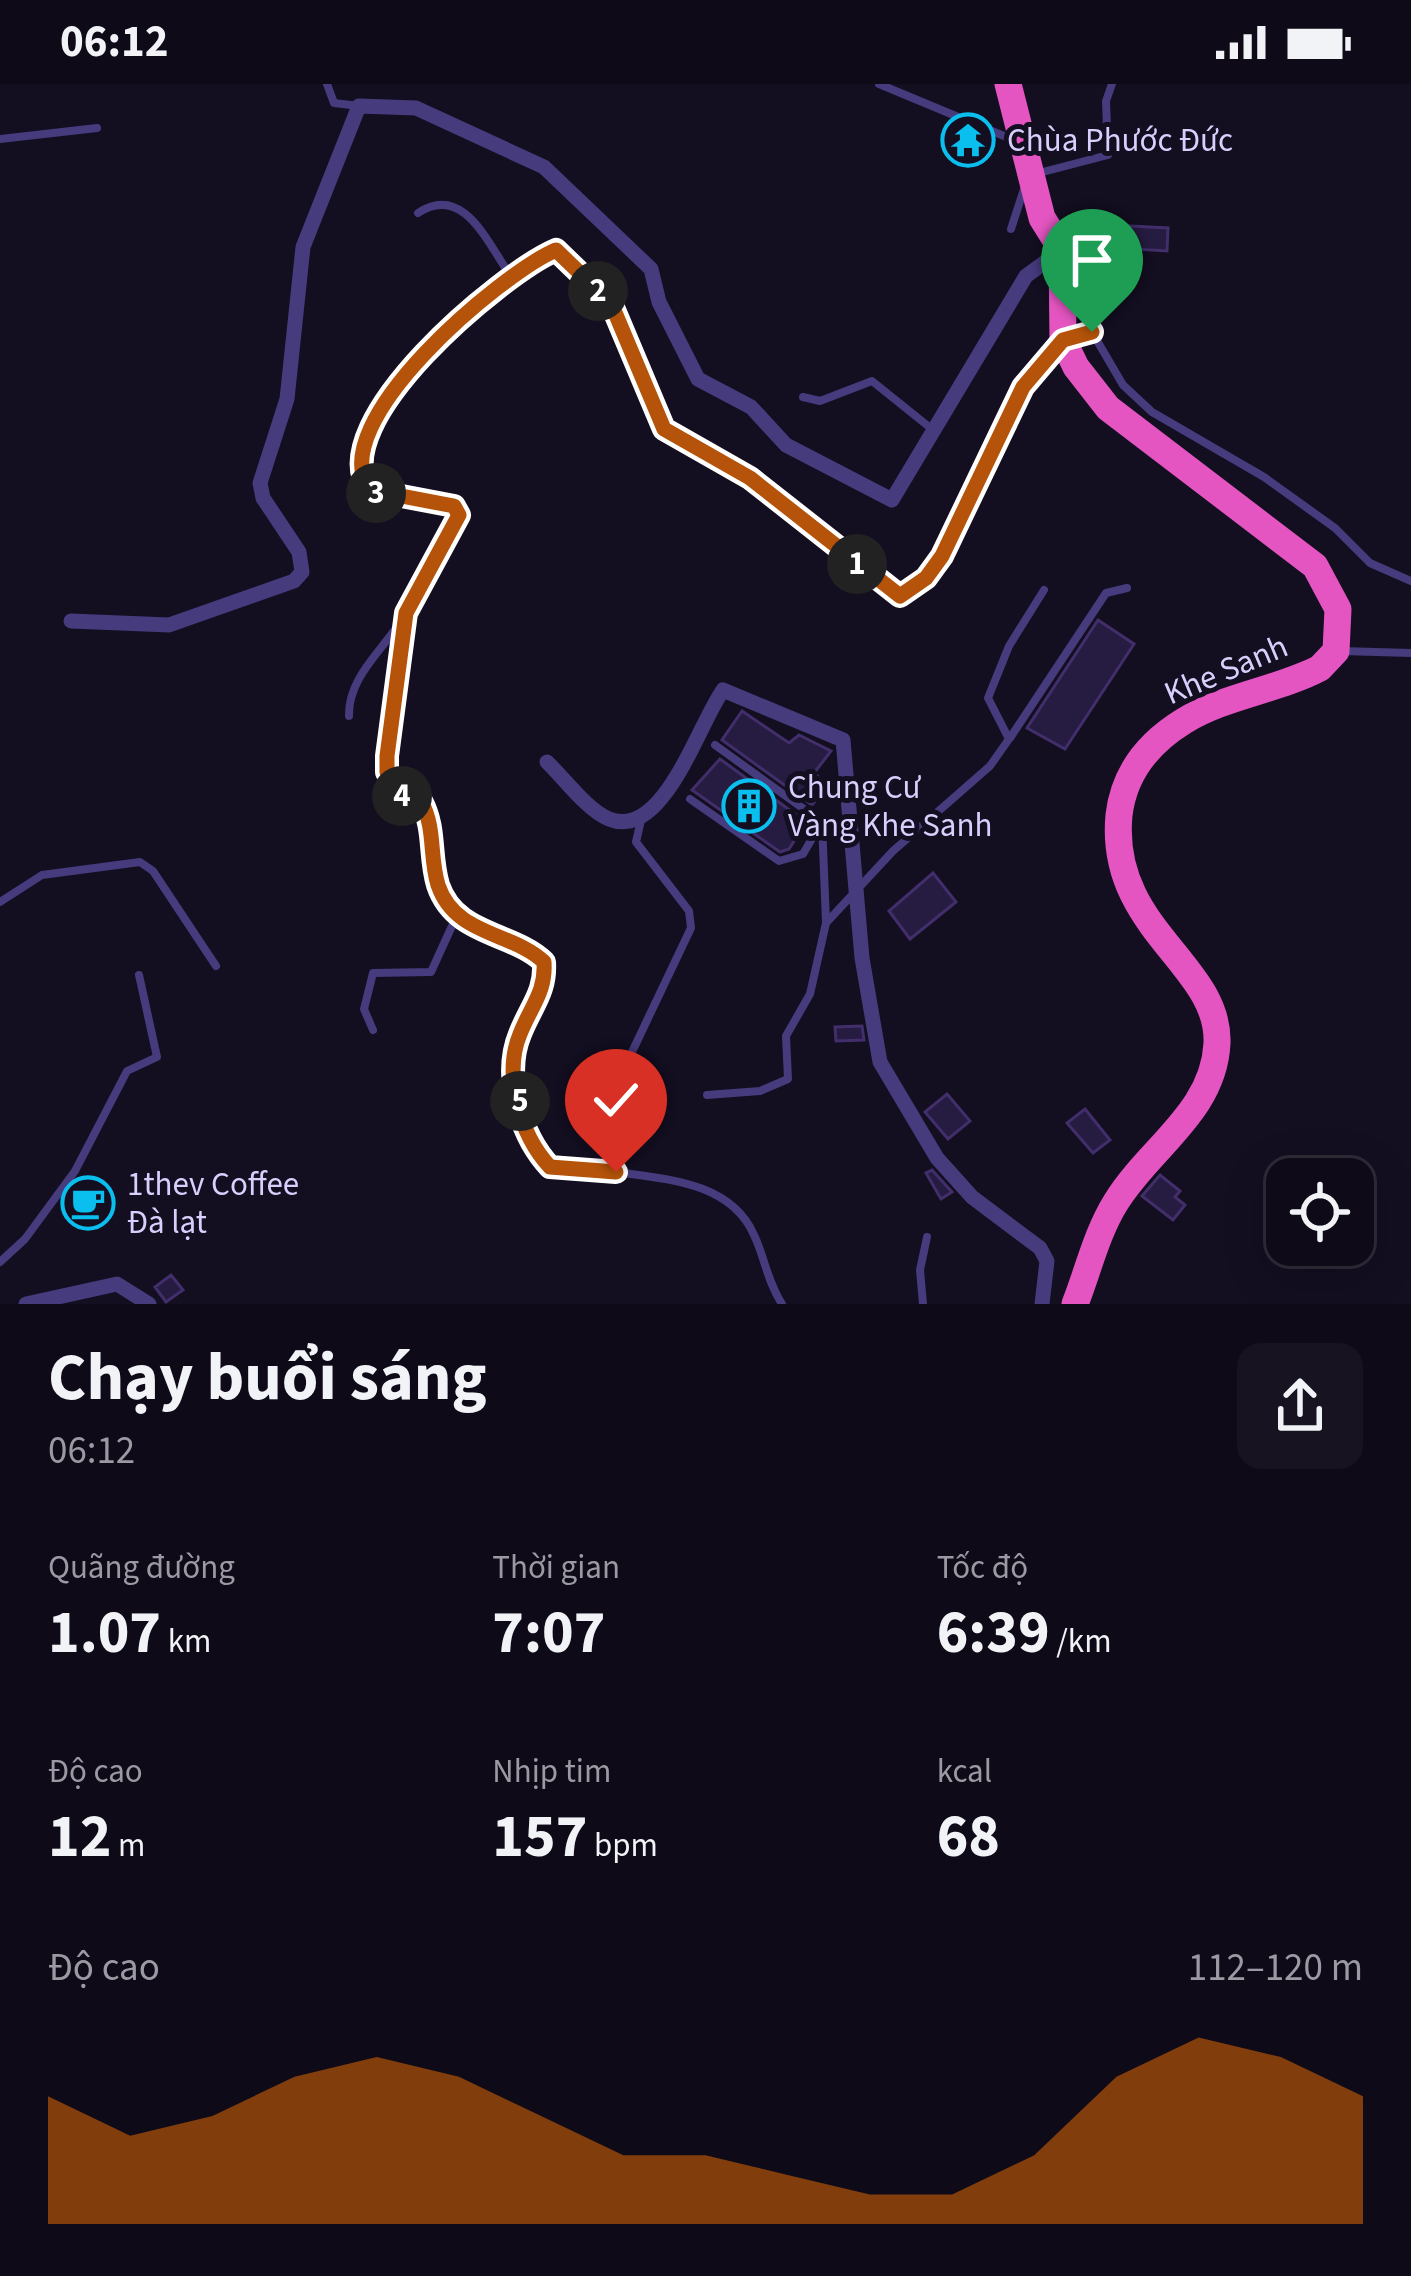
<!DOCTYPE html>
<html lang="vi">
<head>
<meta charset="utf-8">
<style>
  body { margin:0; font-family:"Source Sans 3",sans-serif; background:#171321; color:#f1f3f6; height:100vh; display:flex; flex-direction:column; font-size:45px; white-space:nowrap }
  * { box-sizing:border-box; margin:0 }
  p { font-size:39px; color:#9b9aa2 }
  .icon { flex:none; width:66px; height:66px; fill:none; stroke:currentColor; stroke-width:2; stroke-linecap:round; stroke-linejoin:round }
  .map { position:relative; height:1220px; overflow:hidden }
  .details { display:flex; flex-direction:column; background:#0e0a18; flex:1 }
  .details>* { flex:none }
  .buttons { position:absolute; left:1266px; top:1074px; display:grid; gap:24px }
  .buttons a { display:grid; place-items:center; width:108px; height:108px; border-radius:24px; background:#0e0a18; box-shadow:0 12px 48px #0002,0 0 0 3px #2e2b37; font-size:60px }
  .pin { position:absolute; display:grid; place-items:center; width:102px; height:102px; color:#fff; margin:-123px -51px; border-radius:50% 50% 50% 0; rotate:-45deg; box-shadow:0 0 12px #0007 }
  .pin .icon { rotate:45deg }
  .km { position:absolute; width:60px; height:60px; margin:-30px; border-radius:50%; background:#222; color:#fff; font-size:33px; line-height:60px; text-align:center }
  .round { display:grid; place-items:center; flex:none; width:126px; height:126px; border-radius:24px; background:#171321 }
  .overview { display:flex; align-items:center; justify-content:space-between; height:204px; padding:0 48px }
  h1 { font-size:66px; font-weight:700; line-height:90px }
  .figures { display:grid; grid-template-columns:repeat(3,1fr); gap:18px; height:204px; padding:12px 48px }
  .figures div { display:grid; align-content:center }
  .figures b { font-size:60px; font-weight:700 }
  .figures small { font-size:33px; font-weight:400 }
  .figures p { font-size:33px }
  .chart { height:336px; padding:24px 48px }
  .chart p { display:flex; justify-content:space-between }
  .chart svg { width:100%; height:216px; margin-top:12px; fill:#b45309; opacity:.7 }
  .status { display:flex; justify-content:space-between; align-items:center; height:84px; padding:0 60px; background:#0e0a18; direction:ltr }
  .status svg { height:33px; fill:currentColor }
  .map>svg:first-child { display:block }
  .building { fill:#261b40; stroke:#412e6b; stroke-width:3 }
  .lines { fill:none; stroke-linecap:round; stroke-linejoin:round }
  .service { stroke:#453b7d; stroke-width:8 }
  .minor { stroke:#453b7d; stroke-width:15 }
  .trunk { stroke:#e455c2; stroke-width:27 }
  .route-casing { stroke:#fff; stroke-width:24 }
  .route { stroke:#b45309; stroke-width:15 }
  .labels { text-anchor:middle; dominant-baseline:central; stroke-width:10; stroke-linejoin:round; paint-order:stroke }
  .poi-label { font-size:33px; fill:#d9cffd; stroke:#130e20; text-anchor:start }
  .street-label { font-size:33px; fill:#d9cffd; stroke:#130e20 }
</style>
</head>
<body>
<div class="status"><b>06:12</b><svg viewBox="0 0 49 12"><path d="M0 12V9h3v3zM5 12V6h3v6zM10 12V3h3v9zM15 12V0h3v12zM26 1h20v11H26zM47 4h2v5h-2z"/></svg></div>
<div class="map">
<svg width="1411" height="1220" viewBox="0 0 1411 1220">
  <rect width="100%" height="100%" fill="#130e20"/>
  <path class="building" d="M1111 141 1168 144 1167 167 1135 165 1133 202 1108 201Z
    M1098 536 1134 560 1065 665 1027 644Z
    M742 627 789 659 799 651 831 667 814 689 828 702 812 721 722 656Z
    M720 675 806 738 789 765 780 768 692 706Z
    M933 789 956 818 910 855 889 827Z
    M862 942 864 956 836 957 835 943Z
    M947 1010 970 1037 948 1055 925 1028Z
    M1085 1025 1110 1056 1093 1069 1067 1039Z
    M932 1086 952 1108 941 1115 926 1089Z
    M1160 1091 1180 1107 1175 1113 1185 1121 1173 1136 1142 1112Z
    M171 1191 183 1206 166 1218 155 1203Z"/>
  <g class="lines">
    <path class="service" d="M327 0 334 19 359 22
      M879 0 1016 57
      M0 55 97 44
      M1035 90 1108 71 1106 17 1112 0
      M418 129C465 98 489 163 511 192
      M1011 145 1024 105
      M1069 254 1092 248 1123 301 1152 328 1264 393 1335 444 1370 479 1411 497
      M803 313 820 317 872 297 933 346
      M1341 567 1411 569
      M349 632C348 594 381 568 401 537
      M1010 654 1106 509 1127 504
      M715 661 822 738 826 838
      M690 715 779 777 803 770 821 739
      M0 818 42 791 140 778 153 787 216 882
      M373 946 364 925 373 889 431 888 457 831
      M632 968 691 844 689 827 636 758 641 736
      M707 1011 760 1007 788 995 786 952 810 910 826 839 893 767 990 682 1009 655 988 614 1009 562 1044 506
      M616 1088C666 1095 731 1098 754 1151 765 1174 767 1197 782 1220
      M0 1178 25 1155 75 1087 127 987 157 973 139 891
      M923 1220 920 1186 927 1153"/>
    <path class="minor" d="M71 537 169 541 294 497 302 488 299 468 263 414 260 399 287 315 303 163 359 22 416 24 544 83 651 185 659 218 698 295 751 323 786 361 892 416 1026 192 1062 166
      M547 678C564 694 587 726 609 735 663 757 698 641 723 606L843 656 862 874 880 978 937 1074 972 1113 1040 1164 1047 1177 1042 1220
      M616 1088 550 1083C520 1051 503 990 520 950 532 922 546 908 544 878 512 848 455 852 438 801 429 772 436 745 421 717L399 712 387 688 388 657 406 529 459 431 454 422 370 406C321 340 502 189 557 166L611 219 663 345 750 394 900 512 926 494 942 472 1023 303 1063 256
      M26 1220 117 1200 149 1220"/>
    <path class="trunk" d="M1008 0 1042 134 1062 166 1063 256 1076 283 1108 324 1315 482 1338 525 1336 567 1320 584C1278 606 1224 612 1184 637 1148 659 1124 689 1119 731 1108 845 1220 880 1217 959 1214 1028 1149 1064 1116 1118 1097 1148 1088 1187 1075 1220"/>
  </g>
  <g class="lines">
    <g class="route-casing">
      <path id="route" d="M616 1088 550 1083C520 1051 503 991 520 950 531 922 546 908 544 878 513 848 455 852 438 801 429 771 436 745 421 717L400 712 387 688V672L406 529 459 431 454 422 370 406C321 340 502 189 556 166L611 219 664 345 750 394 900 512 926 494 942 472 1023 303 1063 256 1092 248"/>
    </g>
    <use href="#route" class="route"/>
  </g>
  <defs>
    <g id="temple-ring" transform="scale(2.7)"><circle r="9.5" fill="#130e20" stroke="#0abeee" stroke-width="1.5"/><path d="M0-6L5-2H3V0L6.5 2.5H4V6H1.5V3h-3V6H-4V2.5H-6.5L-3 0V-2H-5Z" fill="#0abeee"/></g>
    <g id="building-ring" transform="scale(2.7)"><circle r="9.5" fill="#130e20" stroke="#0abeee" stroke-width="1.5"/><path d="M-4-6H4V6H1V3H-1V6H-4ZM-2.5-4.3h1.7v1.8h-1.7ZM.8-4.3h1.7v1.8H.8ZM-2.5-1h1.7V.8h-1.7ZM.8-1h1.7V.8H.8Z" fill="#0abeee"/></g>
    <g id="cafe-ring" transform="scale(2.7)"><circle r="9.5" fill="#130e20" stroke="#0abeee" stroke-width="1.5"/><path d="M-5.5-4.5H6V0H3Q3 3.5 0 3.5H-2.5Q-5.5 3.5-5.5 0ZM3-3.2v2h1.7v-2ZM-6 4.5H4V6H-6Z" fill="#0abeee"/></g>
  </defs>
  <g fill-rule="evenodd">
    <use href="#temple-ring" x="968" y="56"/>
    <use href="#building-ring" x="749" y="722"/>
    <use href="#cafe-ring" x="88" y="1119"/>
  </g>
  <g class="labels">
    <g class="poi-label">
      <text x="1007" y="56">Chùa Phước Đức</text>
      <text x="788" y="703">Chung Cư<tspan x="788" dy="38">Vàng Khe Sanh</tspan></text>
      <text x="127" y="1100">1thev Coffee<tspan x="127" dy="38">Đà lạt</tspan></text>
    </g>
    <g class="street-label">
      <text transform="translate(1226 586) rotate(-23)">Khe Sanh</text>
    </g>
  </g>
</svg>
<div class="buttons">
<a><svg class="icon" aria-label="locate" viewBox="0 0 24 24"><circle cx="12" cy="12" r="6"/><path d="M12 2v4M12 18v4M2 12h4M18 12h4"/></svg></a>
</div>
<div class="pin" style="left:1092px;top:248px;background:#1e9e55"><svg class="icon" aria-label="arrive" viewBox="0 0 24 24"><path d="M6 21V4h12l-3 4 3 4H6"/></svg></div>
<div class="pin" style="left:616px;top:1088px;background:#d93025"><svg class="icon" aria-label="check" viewBox="0 0 24 24"><path d="M5 12l5 5 9-10"/></svg></div>
<b class="km" style="left:857px;top:480px">1</b>
<b class="km" style="left:598px;top:207px">2</b>
<b class="km" style="left:376px;top:409px">3</b>
<b class="km" style="left:402px;top:712px">4</b>
<b class="km" style="left:520px;top:1017px">5</b>
</div>
<section class="details">
<div class="overview"><div><h1>Chạy buổi sáng</h1><p>06:12</p></div><a class="round"><svg class="icon" aria-label="share" viewBox="0 0 24 24"><path d="M12 15V3M7 8l5-5 5 5M5 13v7h14v-7"/></svg></a></div>
<div class="figures">
<div><p>Quãng đường</p><b>1.07<small> km</small></b></div>
<div><p>Thời gian</p><b>7:07</b></div>
<div><p>Tốc độ</p><b>6:39<small> /km</small></b></div>
</div>
<div class="figures">
<div><p>Độ cao</p><b>12<small> m</small></b></div>
<div><p>Nhịp tim</p><b>157<small> bpm</small></b></div>
<div><p>kcal</p><b>68</b></div>
</div>
<div class="chart"><p><span>Độ cao</span>112–120 m</p>
<svg viewBox="0 0 160 44" preserveAspectRatio="none"><path d="M0 44V18L10 26L20 22L30 14L40 10L50 14L60 22L70 30L80 30L90 34L100 38L110 38L120 30L130 14L140 6L150 10L160 18V44z"/></svg>
</div>
</section>
</body>
</html>
